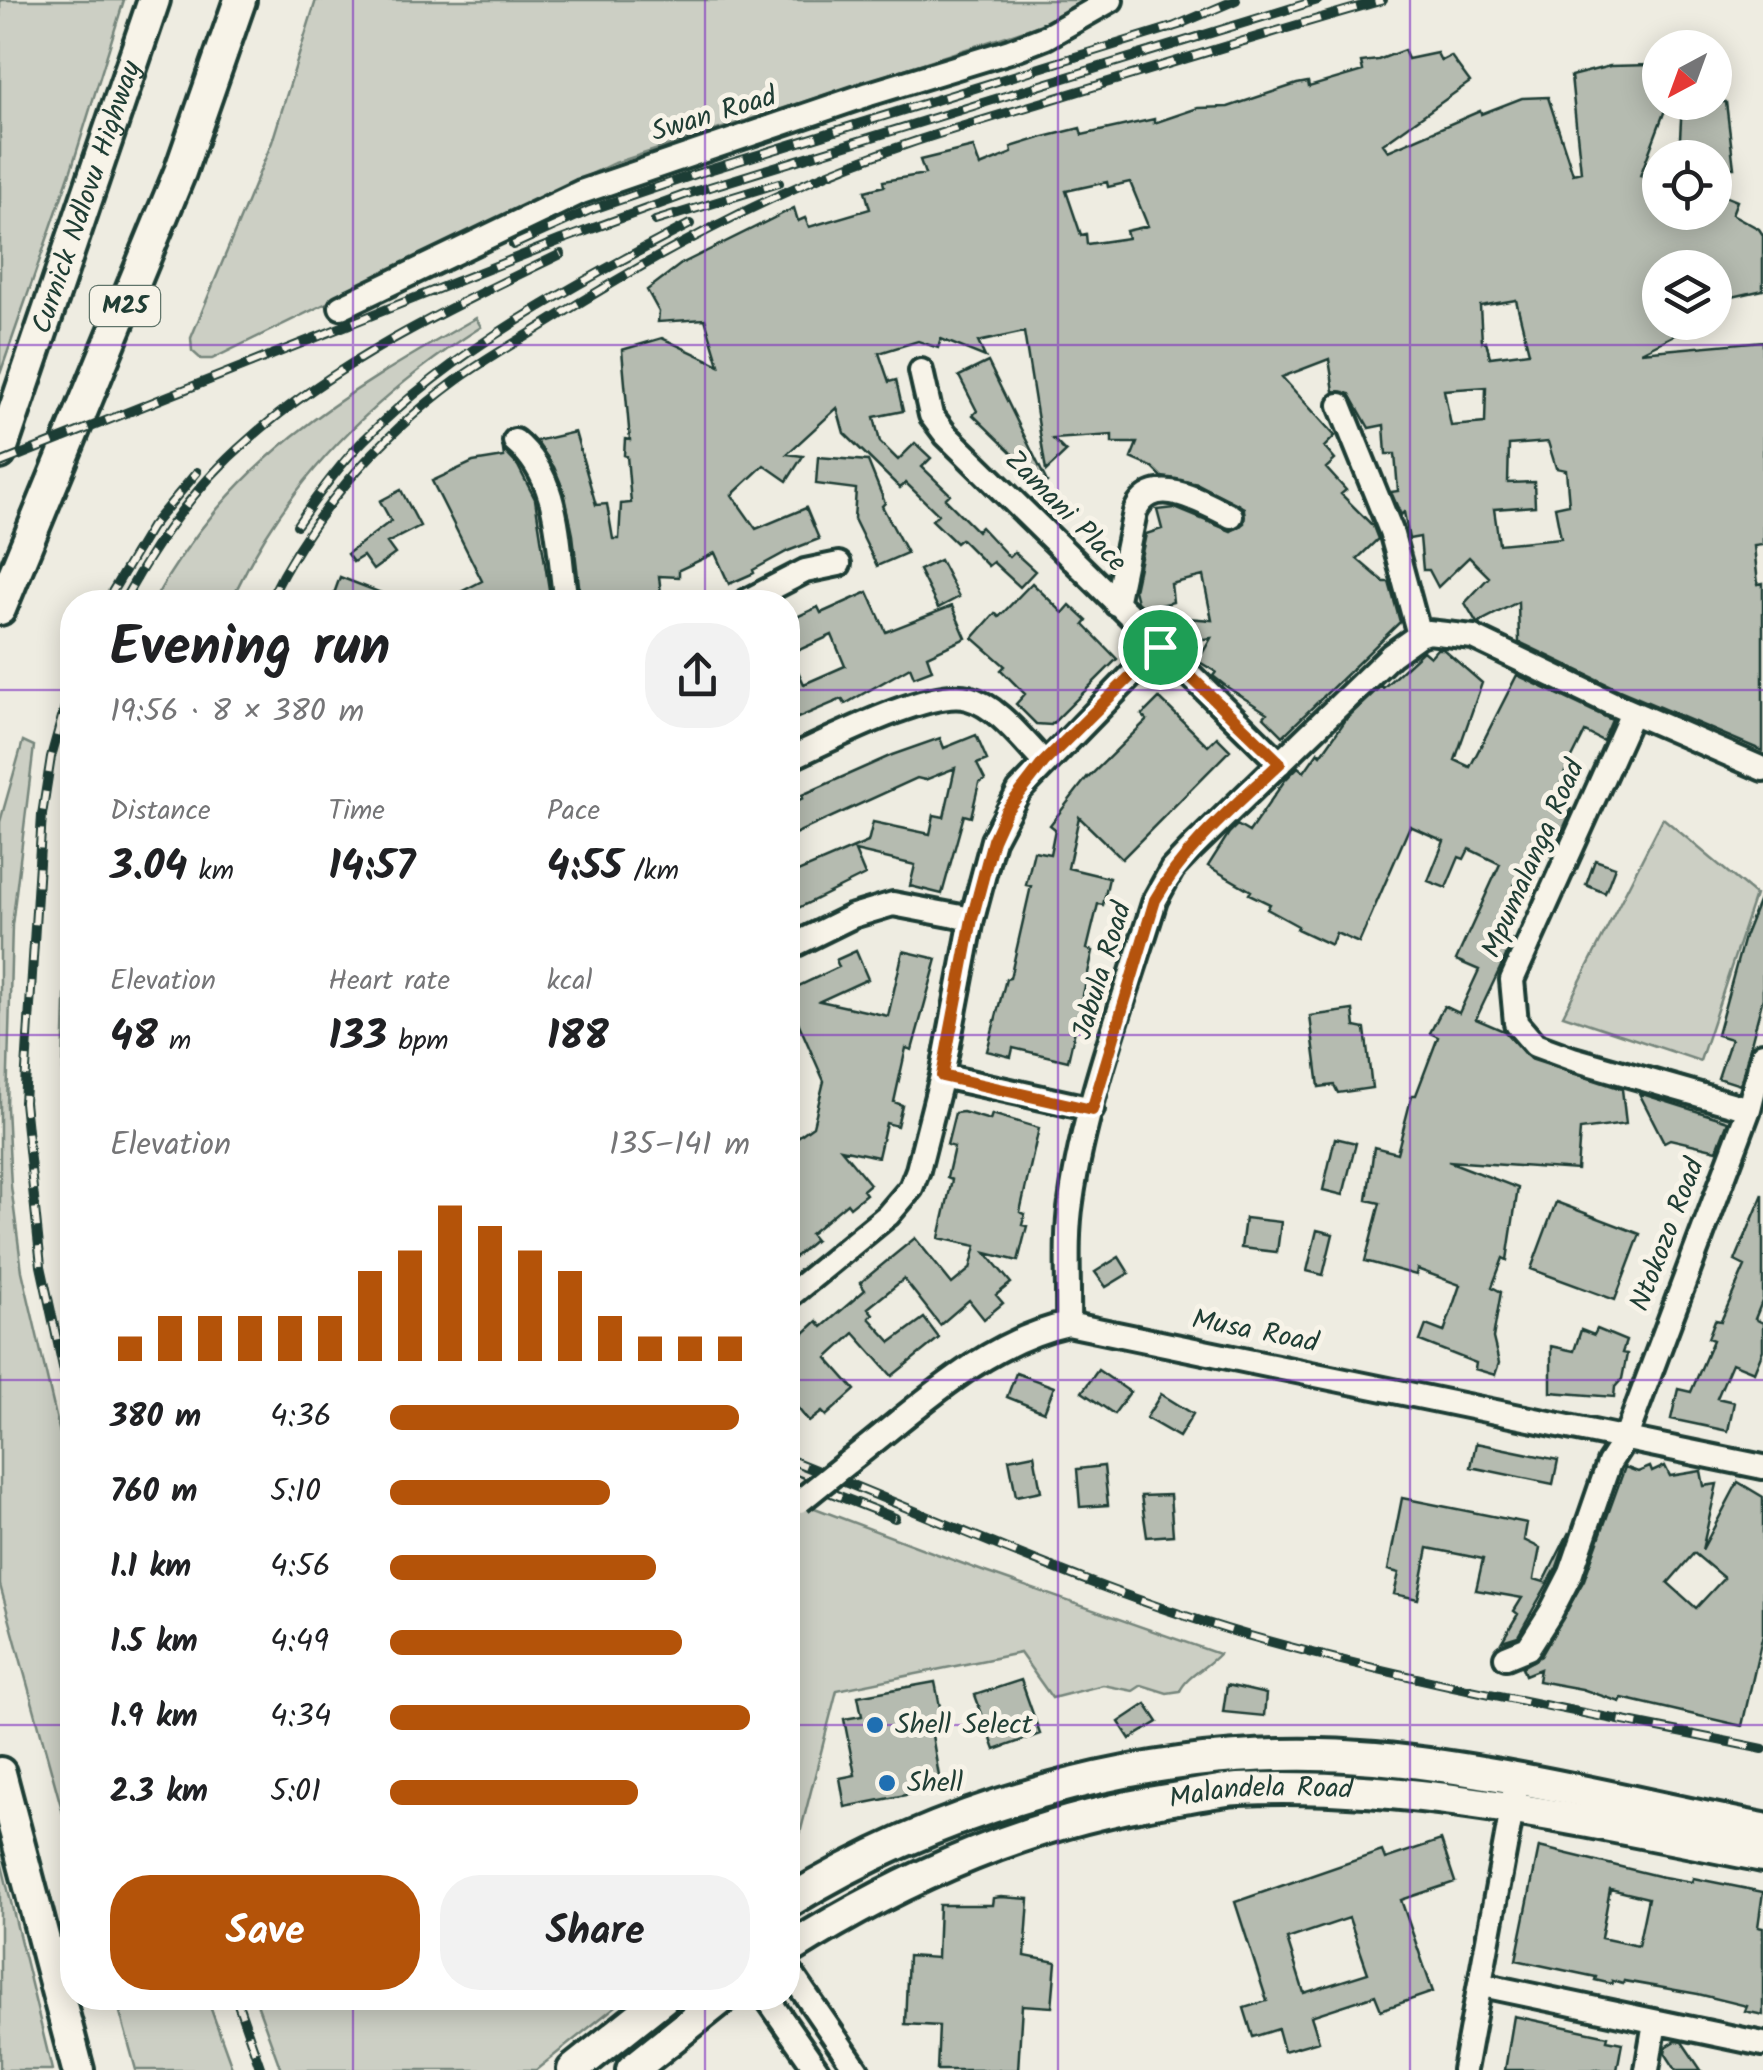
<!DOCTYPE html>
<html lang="en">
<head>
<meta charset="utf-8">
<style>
  body { margin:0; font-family:Kalam,sans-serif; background:#f2f2f2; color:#202124; height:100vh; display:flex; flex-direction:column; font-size:38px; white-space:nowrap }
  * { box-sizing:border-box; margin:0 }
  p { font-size:32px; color:#757577 }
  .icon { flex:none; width:55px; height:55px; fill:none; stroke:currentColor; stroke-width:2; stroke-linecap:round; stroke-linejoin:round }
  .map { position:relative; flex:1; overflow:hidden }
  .side { position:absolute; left:60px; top:590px; width:740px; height:1420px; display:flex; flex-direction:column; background:#fff; border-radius:40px; box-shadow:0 5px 25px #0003 }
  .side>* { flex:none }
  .needle { width:65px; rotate:221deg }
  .fabs { position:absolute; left:1642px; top:30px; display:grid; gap:20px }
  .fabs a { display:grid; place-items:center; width:90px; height:90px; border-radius:50%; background:#fff; box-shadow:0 5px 25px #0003; font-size:50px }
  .pin { position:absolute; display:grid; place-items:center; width:85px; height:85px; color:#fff; margin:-42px; border:5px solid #fff; border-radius:50%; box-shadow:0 2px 10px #0007 }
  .round { display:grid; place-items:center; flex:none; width:105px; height:105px; border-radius:40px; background:#f2f2f2 }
  .overview { display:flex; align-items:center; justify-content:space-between; height:170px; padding:0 50px }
  h1 { font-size:55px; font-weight:600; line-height:75px }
  .figures { display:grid; grid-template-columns:repeat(3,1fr); gap:15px; height:170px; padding:10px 50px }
  .figures div { display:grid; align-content:center }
  .figures b { font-size:42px; font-weight:600 }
  .figures small { font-size:28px; font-weight:400 }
  .figures p { font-size:28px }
  .chart { height:280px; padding:20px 50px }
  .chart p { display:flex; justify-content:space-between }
  .chart svg { width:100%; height:180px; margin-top:10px; stroke:#b45309; stroke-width:6 }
  .action { display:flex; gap:20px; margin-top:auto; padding:20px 50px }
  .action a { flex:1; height:115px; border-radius:40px; background:#b45309; color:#fff; font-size:40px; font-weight:600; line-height:115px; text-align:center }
  .action a+a { background:#f2f2f2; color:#202124 }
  ul { padding:0 50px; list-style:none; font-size:32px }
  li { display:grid; grid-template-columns:160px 120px 1fr; align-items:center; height:75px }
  li i { height:25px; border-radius:12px; background:#b45309 }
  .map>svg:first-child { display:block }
  .green { fill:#cccfc4; stroke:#76867c; stroke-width:2.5 }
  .building { fill:#b5bbb0; stroke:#1f3d34; stroke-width:2.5; fill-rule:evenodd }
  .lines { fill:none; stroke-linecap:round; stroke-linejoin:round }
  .minor-casing { stroke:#1f3d34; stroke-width:30 }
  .major-casing { stroke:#1f3d34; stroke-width:38 }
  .minor { stroke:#f7f3e8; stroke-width:22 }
  .major { stroke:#f7f3e8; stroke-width:30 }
  .rail-casing { stroke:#1f3d34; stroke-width:10 }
  .rail { stroke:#f7f3e8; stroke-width:6; stroke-dasharray:19; stroke-linecap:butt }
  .minor-bridge-casing { stroke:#1f3d34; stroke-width:30; stroke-linecap:butt }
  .minor-bridge { stroke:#f7f3e8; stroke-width:22 }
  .route-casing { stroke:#fff; stroke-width:20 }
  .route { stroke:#b45309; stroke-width:12 }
  .grid { fill:none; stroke:#7b2cbf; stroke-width:2.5; stroke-opacity:0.55 }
  .poi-dot { fill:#1f6fb2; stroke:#f7f3e8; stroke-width:4 }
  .labels { text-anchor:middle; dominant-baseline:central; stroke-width:10; stroke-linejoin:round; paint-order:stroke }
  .shield { fill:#f7f3e8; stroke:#60746a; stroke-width:2.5 }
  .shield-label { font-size:25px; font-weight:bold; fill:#1f3d34 }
  .street-label { font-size:28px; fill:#1f3d34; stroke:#f7f3e8 }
  .poi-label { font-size:28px; fill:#1f3d34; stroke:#f7f3e8; text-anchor:start }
</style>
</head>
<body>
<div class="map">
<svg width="1763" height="2070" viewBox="0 0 1763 2070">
  <rect width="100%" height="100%" fill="#eeece1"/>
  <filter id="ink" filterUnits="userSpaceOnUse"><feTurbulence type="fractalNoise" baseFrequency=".01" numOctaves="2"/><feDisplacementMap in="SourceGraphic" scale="20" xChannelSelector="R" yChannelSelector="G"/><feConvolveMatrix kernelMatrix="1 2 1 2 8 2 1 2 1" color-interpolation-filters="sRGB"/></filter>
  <g filter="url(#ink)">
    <path class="green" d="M0 0H124L71 170 0 374Z
      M316 0H1117L612 164 212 359H201L192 351 191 338 272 142Z
      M476 318 481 327C373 396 283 484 231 602H153C233 459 338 397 476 318Z
      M23 741 34 746 12 925 7 1107 11 1186 22 1271 72 1485V1846L0 1585V822Z
      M1663 818 1755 895 1700 1061 1563 1015Z
      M72 889V1196L63 1070 67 930Z
      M788 1498 985 1572 1219 1654C1207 1667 1187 1676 1180 1691L1167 1693 1142 1685 1133 1691 1103 1685 1052 1698 1020 1653 837 1690 788 1880Z
      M0 1857 52 2070H0Z
      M116 1998H207L233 2070H136Z
      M255 1998H626L536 2070H281Z"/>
    <path class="building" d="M1404 50 1408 59 1437 53 1441 61 1451 56 1470 82 1383 144 1388 151 1480 111 1481 114 1522 98 1548 97 1573 174 1581 172 1571 76 1610 66 1651 65 1652 88H1660V102H1668L1640 176 1660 180V212H1715V192L1737 201 1732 214 1759 229 1763 235V290L1715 301V268H1660V322H1701L1641 352 1763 341V545L1754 546 1758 584 1763 583V751L1619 690 1519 642 1518 602 1477 623 1465 603 1489 577 1469 557 1438 587 1429 570H1423L1420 537 1409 539 1404 512 1401 515 1391 492 1398 491 1395 454H1386L1384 425 1369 428 1350 394 1334 391 1329 359 1282 377 1335 436 1324 447 1335 460 1326 468 1346 490 1341 494 1373 526 1378 539 1357 559 1384 582H1389L1400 622 1283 736 1264 717 1267 713 1227 687 1213 676 1216 672 1198 661 1211 638 1188 641V636L1169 633 1162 626 1163 616 1212 620 1203 576 1171 584 1173 602 1145 609 1137 602 1134 590 1146 534 1162 529 1157 510 1175 508 1231 531 1244 523V508L1198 484 1162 477 1152 467 1131 458 1137 443H1112V435L1053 439 1066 452 1046 471 1024 332 978 342 985 357 941 339 938 348 918 341 879 353 889 382 896 380 903 411 874 417 880 442 898 460 915 443 931 458 922 467 950 494 945 499 977 531 981 527 1009 557 1014 552 1035 571 1020 587 993 562 988 566 961 539 956 543 932 520 938 514 906 483 900 488 844 433 837 408 787 454 803 456 787 481 764 465 732 495 756 529 806 508 819 539 788 551 753 570 754 573 729 584 715 553 679 570V577L659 576 662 602H581L573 535 564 491 554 467 536 441 575 432 596 505 607 504 613 539H619L621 504 631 503 627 456 624 455 625 439 630 440 622 350 662 338 719 365 705 319 658 322 659 312 647 290 681 264 794 208 798 221 805 218 809 227 870 209 865 191 884 186 883 181 925 174 920 160 973 147 980 166 1012 153 1011 147 1040 138 1080 128 1082 135 1154 119V123L1198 108 1228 107 1297 84 1308 82 1309 87 1363 71 1361 62 1378 60ZM1107 182 1108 187 1130 182 1148 226 1126 231 1128 238 1087 244 1086 234 1081 235 1066 191ZM1516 300 1529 352 1490 357 1486 341 1482 342 1480 306ZM1486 387 1485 423 1451 426 1444 390ZM1548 442 1556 468 1566 470 1569 504 1555 507 1561 538 1499 544 1494 509 1535 506 1534 482 1508 483 1509 445Z
      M1682 102H1726L1734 168H1715V158L1679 156Z
      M988 362 1047 482 1044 484 973 415 977 411 959 376Z
      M503 450 518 466 535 499 551 602H441L482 581 432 481 473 462 504 457Z
      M818 457 868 461 885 503 882 506 907 553 877 566 854 519 856 489 816 484Z
      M401 490 420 526 387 543 395 554 373 570 363 556 353 562 347 554 391 521 380 501Z
      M940 560 959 597 938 608 919 570Z
      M340 577 402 601V602H331Z
      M1032 583 1063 613 1070 605 1087 621 1084 625 1117 659 1051 725 1036 724 1016 704 1025 694 1001 670 1005 666 973 638 995 613 999 617Z
      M868 592 886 632 952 606 966 638 927 656 932 670 914 677 910 667 845 704 842 699 788 722V621L818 607 821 613ZM832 635 845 666 804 684 790 654Z
      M1437 649H1443L1482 683 1455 760 1470 767 1517 675 1612 720 1603 741 1585 732 1565 772 1553 802 1571 809 1569 816 1551 856 1546 854 1530 894 1515 883 1492 934 1513 941 1476 1019 1504 1031 1530 1059 1622 1089 1626 1124 1580 1130 1577 1170 1448 1161 1518 1188 1507 1260 1503 1258 1492 1287 1501 1292 1493 1338 1499 1363 1495 1375 1475 1369 1476 1363 1420 1341 1426 1325 1444 1332 1460 1285 1417 1269 1416 1275 1365 1261 1380 1203 1367 1200 1374 1147 1397 1153 1412 1095H1416L1438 1037 1430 1033 1444 1006 1459 1013 1479 970 1456 960 1500 864 1469 849 1464 859 1459 857 1446 888 1428 881 1444 841 1410 826 1359 943 1336 933 1331 945 1297 929 1298 926 1267 909 1270 904 1249 894 1251 891 1208 866 1229 833 1237 825 1249 832 1285 780 1298 767 1304 772 1318 752 1321 755 1347 718 1381 686 1383 688 1423 651 1430 657Z
      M1159 698 1208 746 1217 737 1230 750 1122 859 1079 817 1068 868 1109 878 1103 905 1098 904 1087 949 1093 951 1068 1061 1013 1048 1011 1057 987 1051 1006 979 1010 978 1031 886 1026 885 1034 851 1050 854 1055 829 1050 825 1088 776 1087 779 1147 720 1142 715Z
      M976 735 987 760 977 764 985 780 979 783 971 817 964 815 942 894 910 886 915 865 855 851 865 875 788 913V876L868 842 873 822 930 834 934 815 944 817 955 768 925 780 917 778 788 837V805L803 798 802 795 892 755 940 738 944 748Z
      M1595 860 1615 867 1605 893 1586 885Z
      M1762 892 1763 998 1740 1085 1718 1078 1731 1039 1717 1035 1744 937Z
      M856 951 868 979 820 1001 888 1016 903 951 937 959 912 1050 906 1048 894 1102 902 1105 897 1126 886 1123 878 1157 841 1149 870 1184 863 1190 866 1194 850 1207 847 1203 810 1234 815 1240 795 1257 788 1248V1144L813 1126 824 1081 798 1022 792 1025 788 1016V991L839 967 836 960Z
      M1353 1010 1355 1027 1365 1029 1372 1088 1338 1093 1334 1085 1319 1087 1310 1016Z
      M1639 1093 1728 1121 1717 1150 1670 1139 1664 1142Z
      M963 1112 990 1120 992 1114 1039 1128 1020 1212 1025 1214 1022 1225 1027 1226 1018 1261 986 1253 1011 1283 996 1295 1003 1303 984 1319 969 1300 940 1325 904 1279 868 1308 873 1314 869 1318 891 1342 924 1318 939 1338 892 1376 854 1333 827 1358 855 1390 826 1416 822 1412 809 1422 788 1396V1356L797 1348 792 1344 817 1321 822 1327 865 1290 860 1283 915 1238 952 1284 970 1269 976 1246 939 1238 952 1180 947 1178 954 1147 947 1145 955 1113Z
      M1335 1138 1356 1143 1343 1195 1323 1190Z
      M1763 1194V1299L1755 1319 1763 1323V1350L1754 1372 1732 1363 1717 1398 1734 1402 1728 1431 1671 1419 1678 1389 1691 1392 1713 1340 1708 1338 1715 1320 1721 1321 1745 1266 1735 1261Z
      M1556 1202 1640 1234 1615 1300 1531 1269Z
      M1245 1218 1281 1222 1277 1252 1241 1248Z
      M1317 1230 1333 1234 1323 1275 1307 1271Z
      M1119 1257 1129 1273 1106 1287 1095 1272Z
      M1597 1329 1626 1341 1622 1353 1627 1354 1622 1379 1615 1387 1614 1397 1551 1392V1346L1574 1351 1581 1330 1594 1335Z
      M1098 1370 1130 1392 1114 1414 1082 1392Z
      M1016 1373 1054 1387 1044 1412 1007 1397Z
      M1161 1394 1193 1414 1179 1437 1146 1418Z
      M1476 1443 1558 1460 1553 1484 1471 1467Z
      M1034 1454 1041 1491 1016 1496 1009 1459Z
      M1104 1466 1108 1505 1080 1507 1077 1469Z
      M1665 1466 1670 1476 1701 1471 1704 1486 1717 1484 1702 1550 1738 1482 1763 1497V1634L1742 1726 1622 1698 1620 1702 1582 1689 1538 1681 1540 1669 1525 1675 1522 1667 1541 1656 1584 1580 1625 1467 1638 1472 1650 1467 1652 1472ZM1694 1553 1724 1578 1696 1608 1668 1583Z
      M1170 1495 1173 1535 1147 1537 1141 1496Z
      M1402 1498 1527 1523 1524 1540 1540 1548 1534 1579 1544 1582 1569 1532 1557 1567 1518 1636 1502 1641 1518 1614 1514 1611 1522 1598 1476 1590 1483 1559 1428 1548 1418 1599 1394 1594 1399 1573 1388 1570Z
      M1021 1680 1040 1734 995 1750 975 1695Z
      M935 1682 944 1727 931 1729 941 1788 845 1807 840 1778 855 1775 844 1719 862 1716 858 1696Z
      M1227 1685 1266 1694 1264 1716 1223 1712Z
      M1146 1704 1158 1722 1130 1739 1119 1722Z
      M1441 1840 1455 1882 1401 1900 1433 1992 1381 2010 1375 1995 1311 2016 1319 2041 1284 2051 1278 2029 1253 2037 1244 2008 1267 2001 1235 1902 1382 1851 1385 1859ZM1349 1918 1368 1973 1304 1993 1287 1939Z
      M1539 1847 1658 1876 1692 1882 1693 1878 1763 1892 1758 1927 1763 1928V2015L1745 2011 1747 2006 1698 1994 1624 1981 1623 1984 1612 1981V1984L1595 1980 1596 1977 1516 1960ZM1610 1889 1648 1898 1638 1946 1601 1938Z
      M1001 1897 1029 1899 1025 1956 1056 1962 1052 2007 1022 2005 1018 2070H937L939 2026 905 2024 908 1956 937 1958 939 1905H992L993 1898Z
      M1514 2016 1608 2036 1607 2040 1622 2043 1617 2070H1505Z
      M1676 2041 1682 2042 1701 2070H1676L1665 2053 1666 2047Z"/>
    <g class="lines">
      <g class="minor-casing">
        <path id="minor" d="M341 307 581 192 869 94 1010 51 1046 37 1111 0
          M921 371 931 415 946 435 1280 763
          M1340 405 1391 531 1419 635
          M515 441C562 480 557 547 566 602
          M745 602 805 571 839 564
          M1116 604 1135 512C1153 471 1201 502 1231 516
          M1632 713 1512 980 1516 1023 1535 1045 1573 1059 1749 1109
          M788 759C826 742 931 687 968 698 998 706 1023 741 1044 762
          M788 948 853 916 893 904 972 919
          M942 1076 1092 1109
          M788 1297 888 1215 911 1188 918 1170 942 1076 972 919 993 840 1019 791 1159 647
          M1068 1324C1069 1285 1065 1240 1071 1202 1084 1105 1126 995 1155 900L1172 869 1193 847 1391 655 1419 635 1428 632 1473 637 1613 704 1763 769
          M847 1463C916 1410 981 1343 1068 1324L1763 1467
          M1506 1657 1528 1648 1551 1612 1571 1573 1609 1463 1626 1437 1749 1109 1763 1054
          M788 1969 857 2070
          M1482 1985 1763 2044
          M767 1998 817 2070
          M1464 2070 1515 1793
          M1647 2070 1655 2022"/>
      </g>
      <g class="major-casing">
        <g id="major">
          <path id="s1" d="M0 453 154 0"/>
          <path d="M0 609 180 172 240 0"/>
          <path d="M0 1773 78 2070"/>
          <path d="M788 1902C956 1798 1177 1740 1375 1758 1506 1770 1634 1804 1763 1829"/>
          <path id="s2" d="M788 1950C907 1875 1032 1821 1172 1799 1194 1796 1217 1790 1239 1789 1416 1781 1591 1823 1763 1856"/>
          <path d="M573 2070 663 1998"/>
          <path d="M632 2070 722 1998"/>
        </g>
      </g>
      <use href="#minor" class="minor"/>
      <use href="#major" class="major"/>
      <g class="rail-casing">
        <path id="rail" d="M1168 29 1236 0
          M655 221 779 183
          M513 245 590 210 696 174 1182 24
          M0 463 561 240 687 194 1318 0
          M297 525C317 496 339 465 364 440 455 348 576 284 690 224
          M106 602 151 527 197 472
          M123 602C155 543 197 484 248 440 338 360 453 306 561 254
          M269 602C311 514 378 438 457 380 486 359 517 342 547 323 629 271 717 222 806 183 884 148 968 125 1050 100 1161 66 1271 32 1383 0
          M72 681 51 757 42 815 24 1102 41 1266 72 1408
          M788 1459C946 1522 1104 1596 1268 1641 1431 1686 1598 1715 1763 1749
          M788 1476 895 1518
          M236 1998 261 2070"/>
      </g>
      <use href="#rail" class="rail"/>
      <g class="minor-bridge-casing">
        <path id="minor-bridge" d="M800 1501 847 1463"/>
      </g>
      <use href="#minor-bridge" class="minor-bridge"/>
    </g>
  </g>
  <g class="lines" filter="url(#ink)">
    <g class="route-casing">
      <path id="route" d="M1160 647 1280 763C1235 806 1186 846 1155 900L1092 1110 942 1076 972 919 993 840 1006 811 1044 762Z"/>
    </g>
    <use href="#route" class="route"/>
  </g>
  <path class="grid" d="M353 0V602M705 0V602M1058 0V2070M1410 0V2070M0 345H1763M0 690H72M788 690H1763M0 1035H72M788 1035H1763M0 1380H72M788 1380H1763M0 1725H72M788 1725H1763M353 1998V2070M705 1998V2070"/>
  <g class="poi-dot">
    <circle cx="875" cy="1725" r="10"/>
    <circle cx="887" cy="1783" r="10"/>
  </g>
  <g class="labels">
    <rect class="shield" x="90" y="286" width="70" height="40" rx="8"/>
    <g class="shield-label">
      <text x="125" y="306">M25</text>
    </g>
    <g class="street-label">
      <text transform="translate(714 115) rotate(-17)">Swan Road</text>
      <text stroke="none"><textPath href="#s1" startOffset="270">Curnick Ndlovu Highway</textPath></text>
      <text transform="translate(1065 512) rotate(45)">Zamani Place</text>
      <text transform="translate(1534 859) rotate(-66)">Mpumalanga Road</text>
      <text transform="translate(1103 971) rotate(-73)">Jabula Road</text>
      <text transform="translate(1668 1235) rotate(-69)">Ntokozo Road</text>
      <text transform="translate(1255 1332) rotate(11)">Musa Road</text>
      <text stroke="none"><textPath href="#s2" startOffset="505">Malandela Road</textPath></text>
    </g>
    <g class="poi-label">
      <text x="895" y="1725">Shell Select</text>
      <text x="907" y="1783">Shell</text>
    </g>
  </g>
</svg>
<div class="fabs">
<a><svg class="needle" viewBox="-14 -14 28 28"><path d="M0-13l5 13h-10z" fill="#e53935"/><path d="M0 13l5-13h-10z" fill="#757577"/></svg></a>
<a><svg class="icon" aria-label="locate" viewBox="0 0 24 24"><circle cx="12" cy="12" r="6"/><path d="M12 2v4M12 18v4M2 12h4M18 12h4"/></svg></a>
<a><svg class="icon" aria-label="layers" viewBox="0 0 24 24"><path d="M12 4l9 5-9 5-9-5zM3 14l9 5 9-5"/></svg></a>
</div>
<div class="pin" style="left:1160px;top:647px;background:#1e9e55"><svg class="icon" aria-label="arrive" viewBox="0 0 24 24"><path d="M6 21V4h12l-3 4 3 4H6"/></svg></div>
<section class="side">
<div class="overview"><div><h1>Evening run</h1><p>19:56 · 8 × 380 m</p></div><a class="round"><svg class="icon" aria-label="share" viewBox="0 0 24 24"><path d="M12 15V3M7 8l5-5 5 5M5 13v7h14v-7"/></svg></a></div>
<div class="figures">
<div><p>Distance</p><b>3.04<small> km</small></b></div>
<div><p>Time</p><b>14:57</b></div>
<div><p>Pace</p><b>4:55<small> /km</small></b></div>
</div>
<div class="figures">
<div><p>Elevation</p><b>48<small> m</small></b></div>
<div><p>Heart rate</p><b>133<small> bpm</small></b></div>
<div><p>kcal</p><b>188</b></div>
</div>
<div class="chart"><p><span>Elevation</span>135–141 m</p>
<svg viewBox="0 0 160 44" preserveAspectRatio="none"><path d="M5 44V38M15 44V33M25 44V33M35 44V33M45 44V33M55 44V33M65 44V22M75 44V17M85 44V6M95 44V11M105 44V17M115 44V22M125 44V33M135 44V38M145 44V38M155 44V38"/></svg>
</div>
<ul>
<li><b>380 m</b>4:36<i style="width:97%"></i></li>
<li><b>760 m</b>5:10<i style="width:61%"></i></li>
<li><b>1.1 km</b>4:56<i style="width:74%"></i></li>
<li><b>1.5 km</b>4:49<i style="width:81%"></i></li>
<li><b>1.9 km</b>4:34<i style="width:100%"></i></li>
<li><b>2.3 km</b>5:01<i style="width:69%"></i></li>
</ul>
<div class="action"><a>Save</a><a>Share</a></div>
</section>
</div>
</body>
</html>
